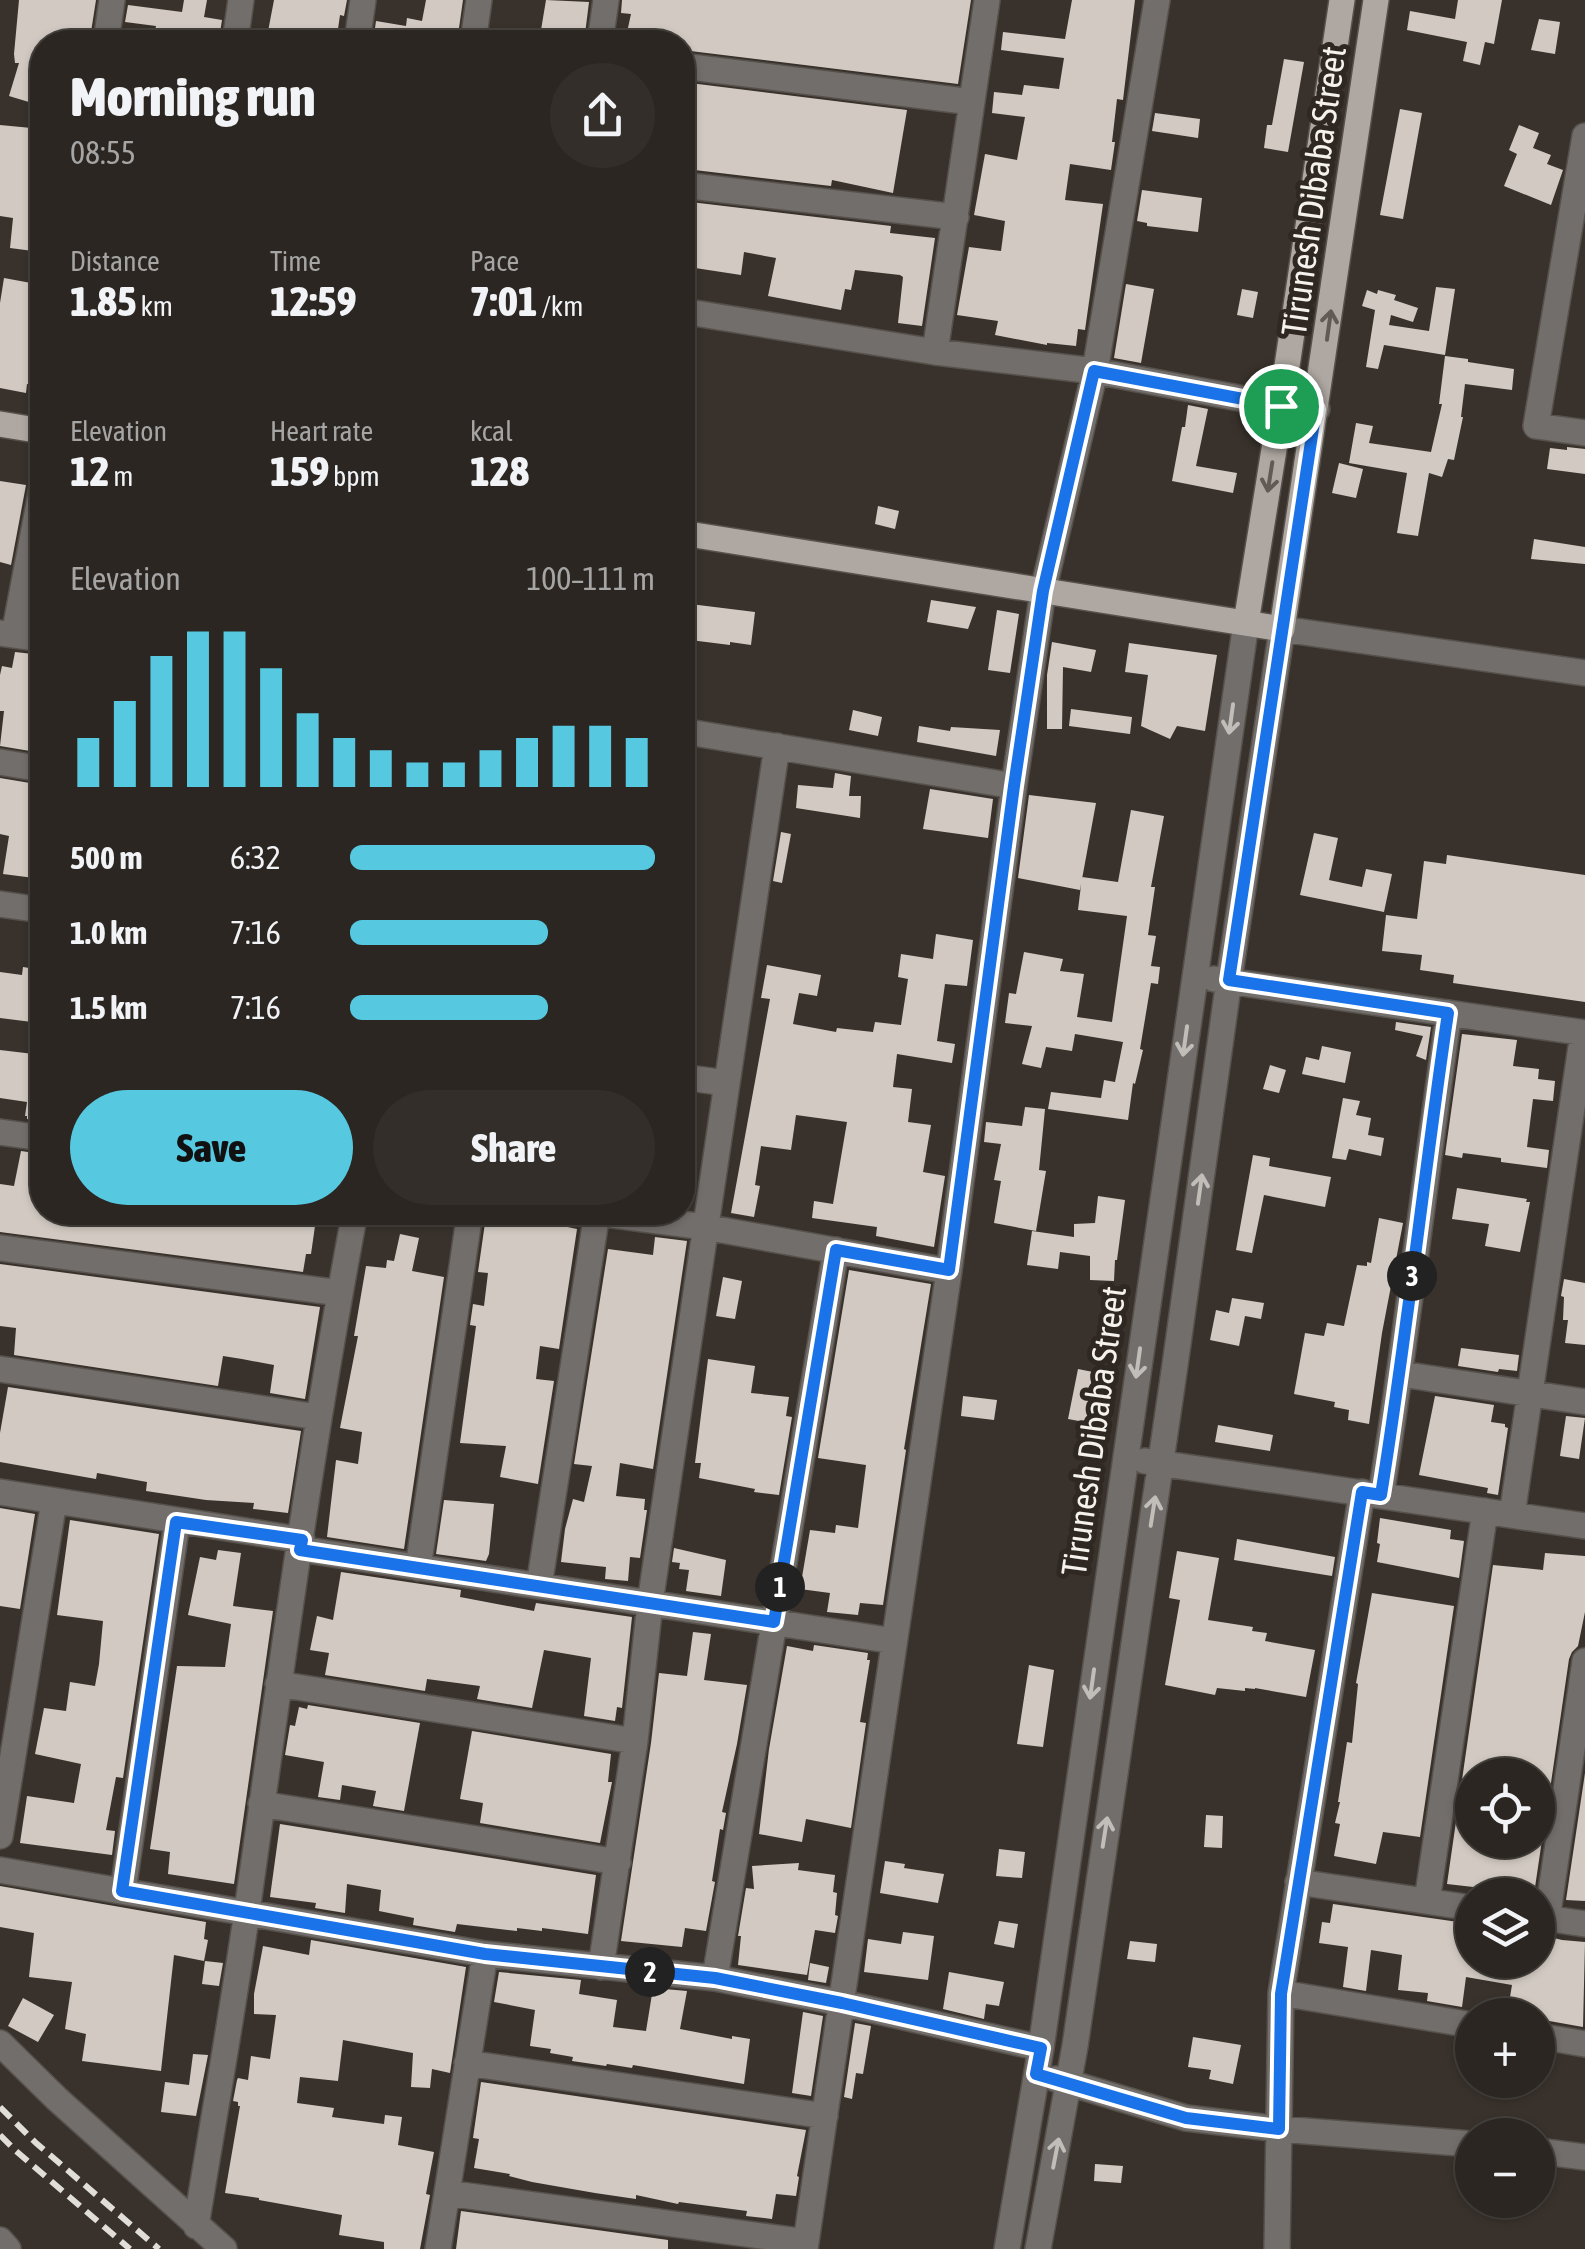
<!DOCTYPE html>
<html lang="en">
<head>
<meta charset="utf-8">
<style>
  body { margin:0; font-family:"Asap Condensed",sans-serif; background:#332e2a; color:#f1f3f6; height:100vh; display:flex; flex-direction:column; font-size:38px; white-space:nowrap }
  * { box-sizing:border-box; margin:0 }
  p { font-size:32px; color:#a6a5a5 }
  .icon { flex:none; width:55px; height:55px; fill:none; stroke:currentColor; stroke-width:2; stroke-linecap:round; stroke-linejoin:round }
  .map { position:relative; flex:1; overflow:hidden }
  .side { position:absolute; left:30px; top:30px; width:665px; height:1195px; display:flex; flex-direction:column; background:#2b2621; border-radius:40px; box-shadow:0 2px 8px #0004,0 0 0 2px #47433f }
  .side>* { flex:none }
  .controls { position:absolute; left:1455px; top:1758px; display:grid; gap:20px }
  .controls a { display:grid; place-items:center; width:100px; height:100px; border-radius:50%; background:#2b2621; box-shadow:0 2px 8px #0004,0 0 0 2px #47433f; font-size:50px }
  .pin { position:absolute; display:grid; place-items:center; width:85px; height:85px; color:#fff; margin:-42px; border:5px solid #fff; border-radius:50%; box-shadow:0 2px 10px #0007 }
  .km { position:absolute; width:50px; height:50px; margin:-25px; border-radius:50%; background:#222; color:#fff; font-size:28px; line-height:50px; text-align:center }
  .round { display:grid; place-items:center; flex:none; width:105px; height:105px; border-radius:52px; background:#332e2a }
  .summary { display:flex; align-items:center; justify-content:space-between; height:170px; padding:0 40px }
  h1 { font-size:55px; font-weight:800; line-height:75px }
  .figures { display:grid; grid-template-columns:repeat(3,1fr); gap:15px; height:170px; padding:10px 40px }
  .figures div { display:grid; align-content:center }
  .figures b { font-size:42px; font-weight:800 }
  .figures small { font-size:28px; font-weight:400 }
  .figures p { font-size:28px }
  .chart { height:280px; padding:20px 40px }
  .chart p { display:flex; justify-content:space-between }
  .chart svg { width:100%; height:180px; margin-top:10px; stroke:#56c9e1; stroke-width:6 }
  .cta { display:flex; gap:20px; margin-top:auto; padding:20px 40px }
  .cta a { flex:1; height:115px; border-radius:60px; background:#56c9e1; color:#111; font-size:40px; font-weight:800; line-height:115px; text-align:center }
  .cta a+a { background:#332e2a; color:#f1f3f6 }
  ul { padding:0 40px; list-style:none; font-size:32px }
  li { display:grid; grid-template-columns:160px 120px 1fr; align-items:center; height:75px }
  li i { height:25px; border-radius:12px; background:#56c9e1 }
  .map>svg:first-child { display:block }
  .building { fill:#d2cac2 }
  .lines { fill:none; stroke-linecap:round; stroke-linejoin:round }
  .minor-casing { stroke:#57514b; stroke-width:28 }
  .major-casing { stroke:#57514b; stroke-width:28 }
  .minor { stroke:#726e6b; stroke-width:25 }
  .major { stroke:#afa8a2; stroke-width:25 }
  .rail { stroke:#e1ddd9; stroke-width:6; stroke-dasharray:15 8; stroke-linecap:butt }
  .oneway { stroke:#625b55 }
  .oneway2 { stroke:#c1bdb9 }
  .route-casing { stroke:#fff; stroke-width:20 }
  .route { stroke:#1a73e8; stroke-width:12 }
  .labels { text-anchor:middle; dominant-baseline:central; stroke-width:10; stroke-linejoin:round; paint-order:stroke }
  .street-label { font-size:35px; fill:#f5f1ed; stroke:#2f2822 }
</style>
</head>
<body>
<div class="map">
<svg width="1585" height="2249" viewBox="0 0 1585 2249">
  <rect width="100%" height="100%" fill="#39322c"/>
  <path class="building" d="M19 0H96L91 32 83 31 82 42H42V106L9 96 19 63H15L14 54Z
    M184 0H207L204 17 222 20 219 39 179 32 177 42H153L156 26 125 22 128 5 182 12Z
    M274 0H347L344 16 340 15 337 36 298 30 297 42H266Z
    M426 0H463L457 42H373L376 21 406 26 407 18 422 21Z
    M546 0 589 2 584 42H539Z
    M622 0H971L958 84 682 50V42L651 40 650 42 626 37 631 14 621 13Z
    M1072 0H1135L1123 100 1117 99 1112 142H1115L1111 170 1070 164 1065 200 1103 204 1085 330 1078 329 1076 346 1047 343V345L995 335 998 321 957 315 969 247 1001 251 1005 221 974 215 985 154 1017 160 1025 117 992 113 994 92 1022 95 1024 85 1059 89 1064 58 1001 50 1003 32 1065 39Z
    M1458 0H1502L1494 44 1485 42 1480 65 1463 61 1467 42 1407 30 1410 11 1455 19Z
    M1539 19 1560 22 1555 54 1531 50Z
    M1284 59 1304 62 1288 152 1264 148 1267 125H1272Z
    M682 82 907 110 893 193 832 180 831 186 686 169 688 146 682 145Z
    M1400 109 1422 113 1403 219 1380 215Z
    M1155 113 1200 119 1198 138 1152 131Z
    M0 125 42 129V222H37L33 251 10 248 13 218 0 216Z
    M1519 125 1539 133 1533 148 1551 155 1547 164 1563 170 1551 205 1504 186 1517 154 1509 150Z
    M1142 190 1202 198 1198 232 1147 226V223L1137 221Z
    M682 201 891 226 890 233 935 238 922 326 898 323 903 277 900 275 855 270 851 290 845 289 841 310 768 296 776 258 744 252 741 275 682 266Z
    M4 278 42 285V386L27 384 26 393 0 388V303Z
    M1126 284 1154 289 1141 363 1114 358Z
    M1436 287 1455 289 1445 355 1384 345 1378 369 1366 367 1375 310 1362 306 1367 290 1377 294 1378 290 1396 295 1394 300 1418 308 1413 322 1391 315 1389 325 1429 331Z
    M1242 289 1258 292 1253 318 1237 315Z
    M1445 356 1468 359V362L1514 369 1512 390 1465 384 1461 417H1463L1454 460 1448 459 1442 477 1429 473 1418 536 1397 533 1407 473 1349 463 1356 423 1373 426 1369 443 1431 452 1442 404H1439Z
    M1188 405 1208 409 1196 466 1237 473 1233 493 1172 481 1182 427H1185Z
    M1567 447 1585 449V474L1547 469 1550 448 1567 450Z
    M1339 463 1363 469 1356 498 1332 493Z
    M0 481 26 485 11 565 0 562Z
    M878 506 899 511 895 529 875 524Z
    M1534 539 1585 547V564L1531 559Z
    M931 600 976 607 968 629 927 622Z
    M682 603 755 612 751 645 730 642V645L682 639Z
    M997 610 1019 614 1010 673 988 670Z
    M1052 642 1096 650 1091 672 1063 667 1062 729H1047V675Z
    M1129 643 1217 655 1205 731 1177 726 1170 739 1141 726 1148 675 1125 672Z
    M15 652 42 655V753L0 746 4 711H0V675L2 666 12 668Z
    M1071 709 1132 717 1130 734 1069 726Z
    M853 710 882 717 878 736 849 730Z
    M919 726 950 731 951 727 1000 730 996 756 917 742Z
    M835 773 851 776 849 796H861L860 818 796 808 798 785 833 788Z
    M0 778 42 785V879L3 874 9 836 0 834Z
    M930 789 993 799 988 838 923 829Z
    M1029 795 1096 803 1080 890 1018 878Z
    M1131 810 1164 816 1151 887H1155L1148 935 1156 936 1151 966 1160 967 1158 984 1151 983 1140 1049 1143 1050 1135 1084 1133 1083 1128 1120 1048 1109 1051 1092 1101 1098 1104 1080 1115 1082 1123 1042 1075 1034 1072 1051 1046 1047 1041 1068 1022 1064 1032 1026 1005 1023 1009 993 1016 994 1024 952 1063 959 1060 971 1084 974 1077 1017 1112 1022 1127 916 1078 910 1082 877 1118 882Z
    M781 832 791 834 782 883 773 881Z
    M1314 833 1338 838 1329 880 1362 887 1366 869 1392 874 1384 912 1300 895Z
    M1447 855 1585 875V1002L1453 983 1454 975 1420 970 1422 955 1382 951 1386 915 1417 919 1424 861 1446 864Z
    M936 934 973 940 967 986 945 984 937 1041 955 1044 952 1063 897 1054 893 1087 912 1089 908 1122 931 1125 923 1172 945 1176 934 1247 876 1236 877 1227 812 1218 814 1201 833 1204 847 1122 796 1115 791 1150 761 1146 755 1185 760 1186 754 1217 731 1213 770 999 761 998 767 965 821 975 817 996 799 993 793 1024 836 1032 837 1028 873 1032 875 1022 901 1025 908 979 898 977 901 954 933 959Z
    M23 967 42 970 40 1023 0 1018V972L22 975Z
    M1396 1022 1431 1027 1426 1060 1416 1056 1423 1036 1395 1030Z
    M1462 1034 1517 1040 1513 1066 1539 1069 1538 1079 1555 1081 1553 1101 1533 1099 1527 1147 1549 1150 1547 1168 1501 1162V1158L1463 1153 1462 1158 1445 1155Z
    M1322 1046 1351 1052 1345 1083 1302 1074 1306 1057 1319 1060Z
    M0 1050 42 1055V1122L27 1119V1116H25L27 1102 0 1098Z
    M1270 1065 1286 1070 1279 1093 1263 1089Z
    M1343 1098 1360 1101 1356 1115 1371 1118 1368 1135 1384 1138 1381 1156 1349 1149 1346 1160 1332 1158Z
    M1025 1107 1045 1109 1039 1170 1046 1171 1036 1231 994 1223 1001 1181 994 1180 1001 1144 984 1142 986 1122 1022 1126Z
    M21 1151 42 1154V1212H89L118 1227 120 1212H317L311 1254H306L303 1272 0 1232V1184L14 1186Z
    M1253 1155 1270 1158 1269 1166 1331 1177 1325 1207 1264 1195 1252 1253 1236 1250Z
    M1457 1188 1527 1199 1526 1202H1530L1520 1252 1485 1246 1489 1224 1452 1219Z
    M1098 1196 1125 1200 1117 1260H1115L1114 1281 1090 1280V1256L1060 1252 1058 1269 1027 1265 1032 1231 1074 1237V1224L1095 1223Z
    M490 1216 539 1221 577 1229 559 1349 540 1346 536 1379 554 1381 538 1484 500 1477 506 1446 460 1443 476 1326 470 1325 473 1304 484 1306 488 1273 478 1272 485 1223 489 1224Z
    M1379 1218 1403 1223 1382 1333 1369 1424 1348 1420 1349 1410 1334 1407 1335 1402 1294 1394 1305 1333 1324 1336 1327 1323 1344 1326 1357 1265 1367 1266V1262L1371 1263Z
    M400 1234 419 1238 412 1271 444 1277 404 1549 327 1537 336 1460 358 1464 362 1432 340 1428 358 1336H354L366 1266 386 1268 387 1260 394 1261Z
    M655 1237 687 1241 653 1469 620 1463 616 1496 645 1499 644 1510H647L640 1558 630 1557 628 1581 605 1579 606 1567 561 1562 565 1529 573 1499 584 1502 592 1466 574 1464 608 1249 653 1255Z
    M0 1264 320 1307 305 1399 270 1393 274 1365 242 1359 223 1356 218 1386 14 1355 16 1328 0 1326Z
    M849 1270 931 1284 904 1449 906 1450 883 1605 860 1603 858 1615 827 1612 830 1593 800 1589 810 1530 835 1533 836 1525 858 1528 866 1465 818 1458Z
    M723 1277 742 1281 735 1319 716 1316Z
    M1564 1279 1585 1283V1345L1565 1343 1568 1320H1563L1564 1297 1561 1296Z
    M1232 1298 1264 1303 1261 1319 1245 1316 1239 1346 1210 1340 1216 1310 1229 1313Z
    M1461 1348 1519 1355 1517 1371 1499 1369 1498 1372 1458 1366Z
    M708 1359 755 1366 751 1393 789 1397 786 1416 792 1417 779 1495 754 1492 755 1489 699 1478 701 1463H695Z
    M1078 1369 1093 1372 1087 1407 1097 1409 1095 1424 1068 1419Z
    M8 1387 301 1431 288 1513 253 1509 254 1503 206 1500 146 1491 147 1482 97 1473 96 1479 0 1462V1433Z
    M963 1396 997 1400 994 1420 961 1416Z
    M1435 1396 1494 1405 1491 1422 1505 1424V1427L1508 1428 1498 1495 1487 1493 1488 1488 1419 1475Z
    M1566 1416 1585 1418 1579 1459 1560 1456Z
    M1218 1425 1273 1435 1270 1451 1215 1442Z
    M444 1500 494 1504 489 1554 486 1561 436 1554Z
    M0 1508 35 1514 20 1609 0 1606Z
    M1380 1518 1451 1530 1450 1539 1464 1541 1459 1578 1377 1562 1380 1544 1377 1543Z
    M70 1520 159 1534 123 1778 116 1777 106 1830 115 1831 112 1855 20 1843 27 1796 74 1803 81 1764 35 1754 44 1708 66 1711 70 1682 95 1686 99 1664 103 1621 57 1615Z
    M1237 1539 1335 1557 1332 1576 1234 1560Z
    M674 1548 726 1560 721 1596 686 1591 689 1570 679 1569 680 1563 672 1562Z
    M218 1550 241 1553 233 1606 273 1611 234 1884 168 1874 170 1852 150 1849 177 1666 225 1667 231 1624 188 1615 200 1557 216 1560Z
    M1177 1551 1219 1558 1208 1620 1253 1627 1252 1631 1267 1633 1265 1641 1315 1650 1306 1697 1255 1688V1689L1245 1688V1691L1217 1688 1215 1695 1165 1685 1180 1600 1169 1598Z
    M1545 1553 1585 1556V1612L1578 1646 1572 1652 1569 1659 1545 1824H1538V1775H1472V1840H1542L1534 1894 1447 1884 1493 1565 1543 1570Z
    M341 1572 461 1590 460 1597 534 1611 536 1603 632 1617 622 1708 617 1707 615 1721 584 1716 591 1658 544 1650 532 1708 477 1699 480 1686 427 1679 425 1691 325 1675 329 1653 310 1650 317 1616 333 1620Z
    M1372 1593 1454 1606 1420 1837 1383 1832 1376 1864 1334 1856 1340 1824 1335 1823 1340 1802H1338L1347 1742 1352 1743 1358 1684 1356 1683Z
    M693 1632 711 1634 704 1680 747 1685 737 1744 722 1812 726 1813 723 1830 720 1829 712 1881 715 1882 706 1931 685 1928 682 1947 621 1941 651 1743 659 1673 687 1676Z
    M814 1645 868 1653 867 1660H870L860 1722 866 1723 851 1828 806 1819 802 1842 759 1834 769 1749 787 1646 813 1651Z
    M1029 1665 1054 1670 1043 1747 1017 1744Z
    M308 1705 420 1723 404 1811 373 1806 376 1791 342 1785 340 1800 318 1797 324 1762 285 1755 290 1725 295 1726 299 1707 307 1709Z
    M472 1731 611 1754 608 1782H612L600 1843 480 1823 483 1803 460 1799Z
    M1585 1773V1901L1566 1900Z
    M1206 1815 1223 1816 1222 1848 1204 1847Z
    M280 1824 596 1875 588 1934 542 1928V1931L517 1928V1931L457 1924 455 1932 413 1925 414 1918 379 1911 381 1890 347 1884 345 1913 315 1908 316 1903 270 1897Z
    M999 1849 1025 1852 1022 1878 996 1876Z
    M885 1861 905 1864 904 1868 944 1874 938 1903 880 1893Z
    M799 1863 798 1870 835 1875 833 1892 837 1893 835 1915 838 1916 835 1933 815 1930 807 1975 738 1965 741 1936H738L746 1888 754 1889 752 1866Z
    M0 1886 206 1922 204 1939 208 1940 204 1961 174 1955 161 2071 82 2061 86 2034 65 2029 72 1982 29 1977 34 1933 0 1927Z
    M1333 1904 1472 1924V1960H1538L1542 1935 1562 1940 1585 1942 1583 2027 1538 2019V2015H1507L1512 1985 1466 1977 1462 2007 1427 2001 1428 1993 1398 1990 1402 1955 1371 1950 1366 1991 1343 1987 1348 1947 1319 1943 1322 1922 1330 1923Z
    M999 1921 1018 1924 1014 1948 994 1944Z
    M903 1932 934 1936 928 1980 864 1972 868 1939 901 1944Z
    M311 1940 466 1967 450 2073 432 2069 430 2088 411 2087 413 2053 343 2040 338 2081 300 2077 297 2103 334 2108 332 2117 384 2124 385 2115 402 2117 398 2145 434 2152 426 2194 430 2195 420 2249H384V2242L339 2235 342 2215 259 2200V2198L225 2193 240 2106H238V2102L233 2101 237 2080 238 2078 248 2080 251 2056 270 2059 276 2015 254 2014V1994L263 1946 309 1955Z
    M1130 1941 1157 1944 1155 1962 1127 1959Z
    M205 1961 223 1963 219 1986 202 1984Z
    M810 1963 829 1967 826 1983 808 1980Z
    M499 1972 581 1980 579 1994 617 2000 613 2027 646 2031 653 1988 687 1991 680 2029 732 2039V2036L750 2039 744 2084 633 2065 632 2068 607 2064 606 2066 572 2061 573 2057 550 2053 551 2049 530 2046 535 2010 494 2002Z
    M949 1972 1004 1982 999 2006 986 2004 984 2019 943 2009Z
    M23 1998 54 2015 38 2042 8 2026Z
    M803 2012 823 2016 811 2096 792 2093Z
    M855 2023 871 2026 863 2074 856 2073 852 2099 844 2097Z
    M1193 2037 1241 2045 1233 2084 1209 2079 1211 2070 1188 2067Z
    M193 2054 208 2055 196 2116 161 2112 165 2082 189 2085Z
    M481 2082 806 2130 797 2176 799 2177 796 2196 776 2194 772 2219 746 2216 747 2211 679 2202 678 2204 636 2195V2199L595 2193 532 2182 509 2176 510 2174 474 2168 479 2139 473 2138Z
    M1095 2164 1123 2166 1121 2183 1094 2181Z
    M461 2211 668 2240V2249H456Z"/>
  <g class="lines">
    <g class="minor-casing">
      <path id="minor" d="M106 42 112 0
        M235 42 241 0
        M357 42 363 0
        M473 42 479 0
        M600 42 606 0
        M682 66 972 102
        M1585 136 1536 426 1585 433
        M682 185 956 217
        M682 311 935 352 1095 371 1281 406 1317 409
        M935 352 987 0
        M0 633 42 639
        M14 635 42 488
        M682 731 1014 786
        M0 762 42 769
        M0 904 42 910
        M1214 979 1585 1033
        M682 1077 726 1083
        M0 1132 42 1138
        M590 1212 705 1227 949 1271
        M0 1248 340 1293
        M0 1369 318 1417
        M1401 1374 1585 1402
        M1145 1461 1585 1526
        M0 1492 302 1540
        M1381 1495C1407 1335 1425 1174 1449 1013
        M1512 1515 1583 1033
        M300 1549 894 1641
        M418 1568 470 1212
        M539 1586 597 1213
        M278 1684 635 1741
        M261 1804 618 1862
        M0 1836 54 1501
        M0 1870 485 1954 715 1978 842 2003 1041 2048
        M1298 1882 1472 1908
        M123 1891 177 1522
        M1427 1901 1485 1511
        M1538 1917 1585 1924
        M1547 1919 1585 1661
        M601 1967 635 1741 650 1603 777 746
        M715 1978 836 1250
        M1281 1993 1472 2025
        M1538 2036 1585 2044
        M0 2043 57 2099 224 2249
        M467 2063 825 2116
        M1056 2079 1186 2118 1279 2129 1472 2144
        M1538 2151 1585 2157
        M447 2193 806 2242
        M196 2226C213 2121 232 2016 247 1911 280 1678 311 1444 355 1212
        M0 2240 8 2249
        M438 2249 485 1954
        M805 2249 949 1271 1014 786 1043 591 1095 371 1157 0
        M1007 2249 1041 2048 1246 623
        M1038 2249 1075 2046 1175 1365 1229 980 1282 629 1585 673
        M1277 2249 1281 1993 1362 1492"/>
    </g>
    <g class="major-casing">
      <path id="major" d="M0 424 42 431
        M682 533 1282 629 1376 0
        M1246 623 1281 406 1342 0"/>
    </g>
    <use href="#minor" class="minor"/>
    <use href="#major" class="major"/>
    <path class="rail" d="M0 2107 36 2143 159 2249
      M0 2135 16 2151 130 2249"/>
  </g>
  <defs><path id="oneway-shaft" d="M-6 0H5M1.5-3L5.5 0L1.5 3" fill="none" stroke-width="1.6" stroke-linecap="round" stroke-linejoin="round" transform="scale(2.5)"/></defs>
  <g class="oneway">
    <use href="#oneway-shaft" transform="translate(1329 325) rotate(-82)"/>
    <use href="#oneway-shaft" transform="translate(1270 477) rotate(99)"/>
  </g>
  <g class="oneway2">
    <use href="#oneway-shaft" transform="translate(1231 719) rotate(98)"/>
    <use href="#oneway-shaft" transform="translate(1185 1041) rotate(98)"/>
    <use href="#oneway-shaft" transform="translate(1200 1189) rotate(-82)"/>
    <use href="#oneway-shaft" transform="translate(1138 1363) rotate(98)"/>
    <use href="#oneway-shaft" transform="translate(1153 1511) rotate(-81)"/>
    <use href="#oneway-shaft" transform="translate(1092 1684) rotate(98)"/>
    <use href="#oneway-shaft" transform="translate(1105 1832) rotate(-81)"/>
    <use href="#oneway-shaft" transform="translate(1056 2153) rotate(-79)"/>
  </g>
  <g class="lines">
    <g class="route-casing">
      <path id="route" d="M1094 371 1281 406 1316 409 1229 980 1448 1013C1424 1174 1407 1335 1381 1495L1362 1492 1281 1994 1279 2129 1186 2118 1036 2074 1041 2048 842 2003 715 1978 485 1954 122 1891 176 1522 302 1540 300 1550 774 1622 836 1250 949 1270 1014 786 1043 591Z"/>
    </g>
    <use href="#route" class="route"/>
  </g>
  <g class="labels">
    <g class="street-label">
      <text transform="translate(1313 191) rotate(-82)">Tirunesh Dibaba Street</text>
      <text transform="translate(1093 1431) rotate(-82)">Tirunesh Dibaba Street</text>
    </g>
  </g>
</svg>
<div class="controls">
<a><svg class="icon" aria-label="locate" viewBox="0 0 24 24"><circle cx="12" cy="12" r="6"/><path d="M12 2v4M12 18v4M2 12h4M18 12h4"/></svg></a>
<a><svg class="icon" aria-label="layers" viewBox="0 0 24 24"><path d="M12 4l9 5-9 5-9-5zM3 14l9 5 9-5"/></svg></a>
<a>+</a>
<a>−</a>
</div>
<div class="pin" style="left:1281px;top:406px;background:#1e9e55"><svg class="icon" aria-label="arrive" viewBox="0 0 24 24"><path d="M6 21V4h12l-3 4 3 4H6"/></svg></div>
<b class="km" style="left:780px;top:1587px">1</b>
<b class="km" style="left:650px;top:1972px">2</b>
<b class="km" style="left:1412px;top:1276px">3</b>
<section class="side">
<div class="summary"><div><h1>Morning run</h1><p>08:55</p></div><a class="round"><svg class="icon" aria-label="share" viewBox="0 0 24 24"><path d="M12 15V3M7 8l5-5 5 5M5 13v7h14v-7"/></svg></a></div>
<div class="figures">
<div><p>Distance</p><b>1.85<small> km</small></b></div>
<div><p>Time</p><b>12:59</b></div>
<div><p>Pace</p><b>7:01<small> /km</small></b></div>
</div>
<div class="figures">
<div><p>Elevation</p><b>12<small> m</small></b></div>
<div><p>Heart rate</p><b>159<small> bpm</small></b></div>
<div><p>kcal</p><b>128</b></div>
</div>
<div class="chart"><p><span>Elevation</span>100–111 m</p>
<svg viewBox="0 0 160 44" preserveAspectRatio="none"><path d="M5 44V32M15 44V23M25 44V12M35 44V6M45 44V6M55 44V15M65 44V26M75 44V32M85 44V35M95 44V38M105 44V38M115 44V35M125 44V32M135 44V29M145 44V29M155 44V32"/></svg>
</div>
<ul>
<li><b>500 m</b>6:32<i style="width:100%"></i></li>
<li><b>1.0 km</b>7:16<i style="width:65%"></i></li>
<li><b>1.5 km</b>7:16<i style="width:65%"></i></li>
</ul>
<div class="cta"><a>Save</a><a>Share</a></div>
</section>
</div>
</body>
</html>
